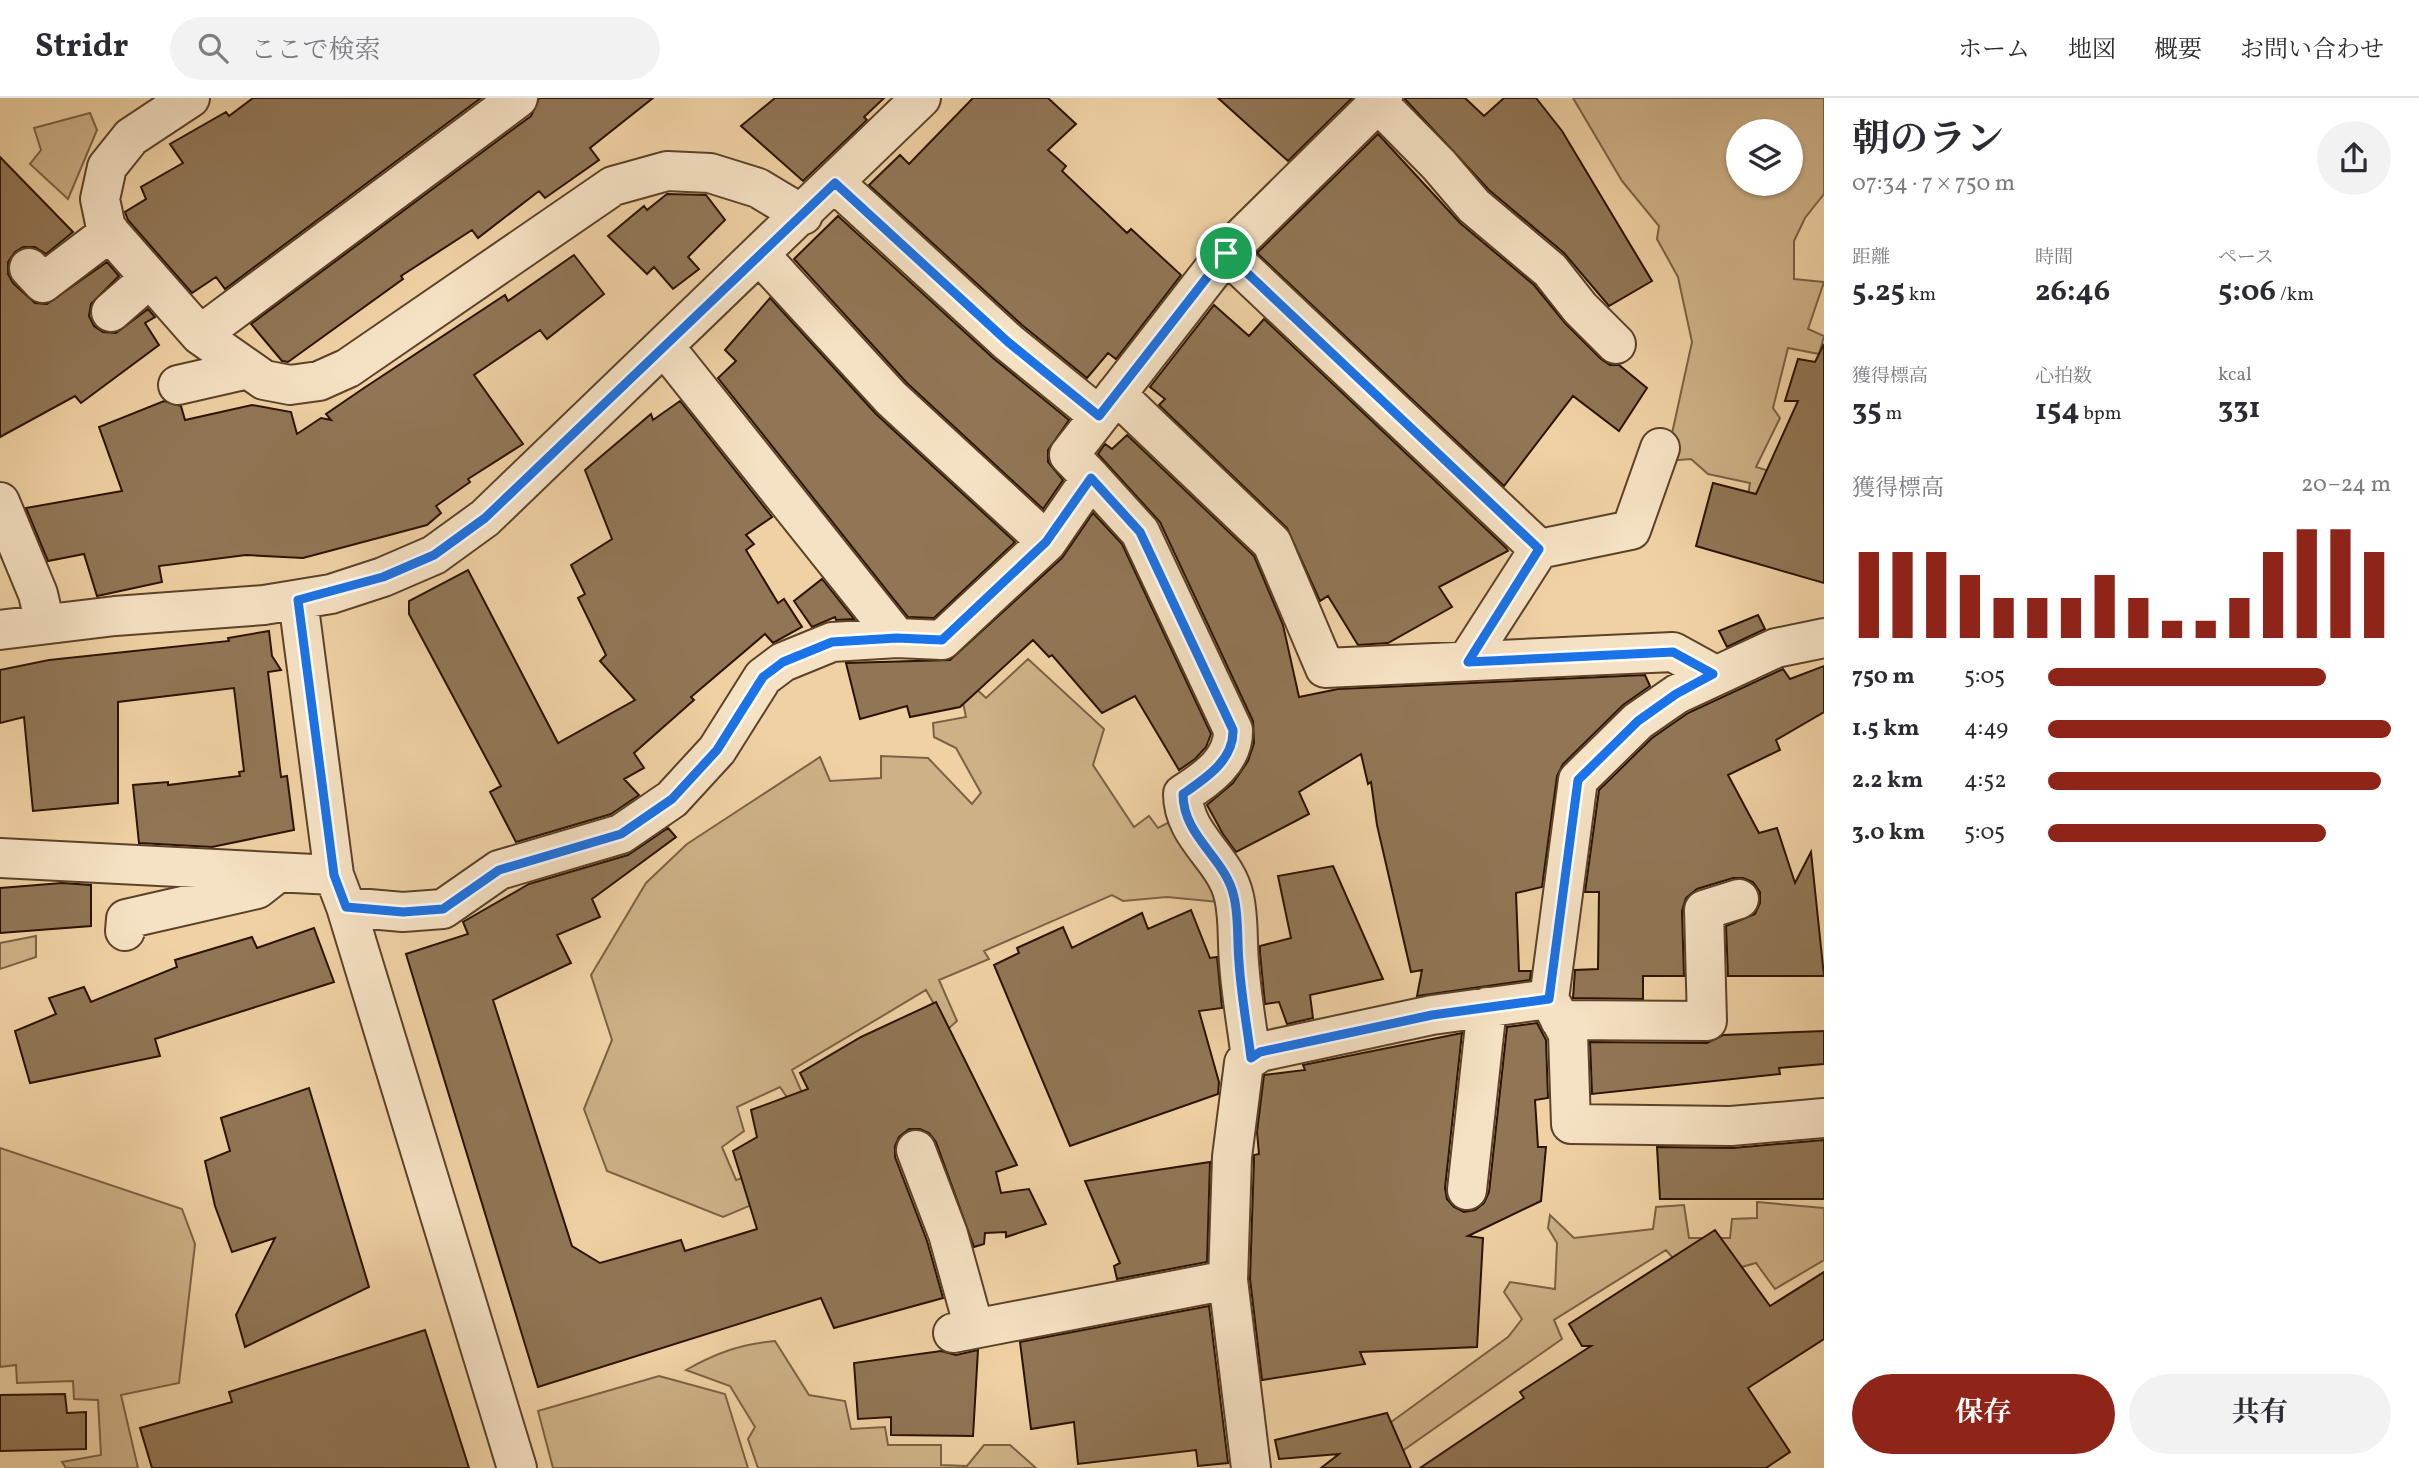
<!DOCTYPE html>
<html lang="ja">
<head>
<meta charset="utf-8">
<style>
  body { margin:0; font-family:Vollkorn,"Noto Serif JP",serif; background:#f2f2f3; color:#2b2b33; height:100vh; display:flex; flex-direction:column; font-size:26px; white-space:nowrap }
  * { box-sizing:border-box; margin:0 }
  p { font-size:23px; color:#7c7c81 }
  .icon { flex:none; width:38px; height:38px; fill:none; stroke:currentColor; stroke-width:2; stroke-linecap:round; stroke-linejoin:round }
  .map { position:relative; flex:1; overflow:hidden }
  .side { display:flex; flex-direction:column; background:#fff; width:595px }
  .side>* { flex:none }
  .fabs { position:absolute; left:1726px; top:21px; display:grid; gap:14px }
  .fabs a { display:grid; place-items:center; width:77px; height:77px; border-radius:50%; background:#fff; box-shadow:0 2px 5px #0004; font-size:35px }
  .pin { position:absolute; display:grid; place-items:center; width:60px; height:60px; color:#fff; margin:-30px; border:4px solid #fff; border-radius:50%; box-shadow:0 2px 7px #0007 }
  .round { display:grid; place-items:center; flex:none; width:74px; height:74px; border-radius:37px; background:#f2f2f3 }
  .head { display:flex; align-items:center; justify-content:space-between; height:119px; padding:0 28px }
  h1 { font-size:38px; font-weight:700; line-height:52px }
  .stats { display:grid; grid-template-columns:repeat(3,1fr); gap:10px; height:119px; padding:7px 28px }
  .stats div { display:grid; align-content:center }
  .stats b { font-size:30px; font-weight:700 }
  .stats small { font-size:19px; font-weight:400 }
  .stats p { font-size:19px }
  .chart { height:196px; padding:14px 28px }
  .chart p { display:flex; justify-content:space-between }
  .chart svg { width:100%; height:126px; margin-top:7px; stroke:#8f2418; stroke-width:6 }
  .button { display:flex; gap:14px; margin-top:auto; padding:14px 28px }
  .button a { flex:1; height:80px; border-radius:42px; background:#8f2418; color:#fff; font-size:28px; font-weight:700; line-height:80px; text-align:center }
  .button a+a { background:#f2f2f3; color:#2b2b33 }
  ul { padding:0 28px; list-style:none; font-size:23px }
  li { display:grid; grid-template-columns:112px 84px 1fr; align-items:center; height:52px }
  li i { height:18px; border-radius:9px; background:#8f2418 }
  header { display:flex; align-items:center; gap:42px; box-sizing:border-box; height:98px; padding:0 35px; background:#fff; border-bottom:2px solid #e1e1e2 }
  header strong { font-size:33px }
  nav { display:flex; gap:38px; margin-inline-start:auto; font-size:24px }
  .search { width:490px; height:63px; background:#f2f2f3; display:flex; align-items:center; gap:18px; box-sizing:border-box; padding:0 24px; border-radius:38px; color:#7c7c81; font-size:26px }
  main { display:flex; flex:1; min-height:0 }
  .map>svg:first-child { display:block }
  .green { fill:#ceb187; stroke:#7c6244; stroke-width:2; fill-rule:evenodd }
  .building { fill:#917655; stroke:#2b1300; stroke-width:2 }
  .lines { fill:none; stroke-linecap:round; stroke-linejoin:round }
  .minor-casing { stroke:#5c4229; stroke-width:42 }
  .minor { stroke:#f5e1c3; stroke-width:38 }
  .route-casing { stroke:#fff; stroke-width:14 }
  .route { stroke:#1a73e8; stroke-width:9 }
</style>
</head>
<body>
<header>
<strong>Stridr</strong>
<div class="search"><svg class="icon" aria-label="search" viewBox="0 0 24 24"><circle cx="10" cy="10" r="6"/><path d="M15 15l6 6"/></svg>ここで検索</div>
<nav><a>ホーム</a><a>地図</a><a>概要</a><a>お問い合わせ</a></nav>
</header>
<main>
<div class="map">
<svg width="1824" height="1370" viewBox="0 0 1824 1370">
  <rect width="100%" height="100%" fill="#efd1a3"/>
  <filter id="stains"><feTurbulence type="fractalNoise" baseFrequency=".00286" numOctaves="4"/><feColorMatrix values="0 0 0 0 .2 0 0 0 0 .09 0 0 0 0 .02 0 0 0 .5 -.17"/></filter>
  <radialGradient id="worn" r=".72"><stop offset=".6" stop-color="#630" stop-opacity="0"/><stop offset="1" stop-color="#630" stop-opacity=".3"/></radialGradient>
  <path class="green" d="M1573 0H1824V96L1805 120 1794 143V181L1824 184 1808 231 1824 238 1819 256 1788 250 1773 310 1780 320 1756 369 1782 377 1742 438 1750 385 1708 376 1691 361 1666 363 1692 244 1678 179 1657 141 1659 128 1622 83ZM1738 33H1790V86H1738Z
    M90 15 97 32 68 101 30 66 41 52 34 30Z
    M1028 561 1104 631 1093 667 1134 729 1149 718 1158 730 1175 721 1219 804 1167 799 1123 803 1112 797 984 853 989 861 939 882 957 923 948 931 926 892 792 972 803 997 793 1008 780 989 737 1009 744 1033 722 1049 736 1082 792 1066 799 1087 723 1119 607 1073 584 1011 612 942 591 877 646 785 687 746 820 659 830 683 881 680V658L928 660 972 706 981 695 956 650 934 639 933 625 966 619 956 572 986 600Z
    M36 838V859L0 871V845Z
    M0 1050 182 1111 195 1146 179 1285 121 1297 138 1370H66L62 1364 101 1357 98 1302 74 1301 73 1283 17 1285 16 1267 0 1269Z
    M1757 1104 1824 1110V1162L1775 1191 1756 1165 1717 1176 1689 1178 1666 1152 1554 1222 1562 1241 1388 1363 1376 1335 1508 1239 1522 1221 1504 1194 1510 1184 1555 1191 1557 1145 1548 1130 1550 1117 1574 1140 1653 1131 1656 1109 1684 1107 1689 1140H1730L1732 1121 1757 1120Z
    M775 1243 809 1297 845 1303 851 1331 885 1329 888 1347H941V1367L967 1368 984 1347H1010L1036 1370H758L748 1341 755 1329 730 1288 686 1272C716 1255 741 1246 775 1243Z
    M659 1278 725 1296 748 1370H553L538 1313Z"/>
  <path class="building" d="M253 0H481L225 191 216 179 192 195 128 122 125 114 146 101 141 89 183 65 170 46 226 14 229 18Z
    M539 0H653L590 50 599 62 545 100 539 93 478 140 472 132 401 178 403 181 288 264 282 263 251 226 531 18Z
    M775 0H884L864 19 867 22 803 83 741 28Z
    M973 0H1048L1076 26 1048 52 1066 68 1062 73 1127 135 1131 131 1181 177 1116 261 1108 255 1087 280 1022 227 869 87 900 57 909 66Z
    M1218 0H1352L1288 63Z
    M1404 0H1465L1484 18 1504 0H1536L1562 33 1652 183 1609 208 1564 155 1489 92Z
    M1378 36 1460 125 1534 187 1565 225 1601 261 1610 267H1619L1647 290 1619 333 1573 298 1504 388 1257 155Z
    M0 59 73 134 46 156 35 149H23L15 154 8 164V176L13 185 35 205 47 206 107 164 119 178 91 206 89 218 94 228 103 234 116 235 148 211 155 219 145 225 159 247 81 305 75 298 0 339Z
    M667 96 706 97 725 122 688 159 699 171 673 191 654 169 647 176 608 138 644 108 647 112Z
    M838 118 993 260 1069 322 1048 352V364L1063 382 1043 411 907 285 794 161Z
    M574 157 604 196 547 241 540 232 474 277 523 346 468 381 470 384 436 408 441 415 427 427 303 460 246 457 159 468 162 484 97 498 84 456 48 463 26 410 122 393 99 329 164 303 181 308 185 322 252 307 291 314 297 336 321 320 331 322 326 316 364 290 505 197 508 203Z
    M770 200 876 316 1015 444 934 520 908 519 718 280 736 263 725 252Z
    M1214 207 1249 238 1264 221 1506 450 1508 453 1439 489 1452 509 1388 545 1358 547 1328 498 1320 503 1287 430 1159 307 1165 301 1150 289Z
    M1824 246V485L1696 448 1713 385 1756 396 1798 303H1785L1798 261 1815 264Z
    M680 303 772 419 746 437 754 446 746 452 778 505 784 501 802 529 773 545 765 536 691 599 694 602 634 655 644 670 624 681 639 697 611 716 516 744 490 694 501 688 409 516V503L468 472 558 645 635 602 600 563 606 557 578 500 585 496 571 467 612 441 585 372 651 316 653 322Z
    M1127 337 1254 458 1283 527 1299 599 1338 591 1645 577 1650 588 1623 607 1563 666 1557 678 1542 789 1516 795 1519 873H1531L1530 882 1417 898 1422 872 1411 874 1377 727 1371 684 1368 686 1361 656 1299 694 1309 716 1236 754 1223 736 1207 707 1233 685 1248 663 1254 645 1253 623 1160 424 1098 356 1105 346 1112 351Z
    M1093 415 1122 446 1211 636 1206 649 1195 661 1179 672 1135 598 1102 615 1052 557 1049 559 1033 542 960 609 910 619 907 608 860 621 846 565 950 562 1062 460Z
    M822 481 854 521 836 522 835 519 812 529 794 503Z
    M1758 517 1765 531 1727 549 1719 533Z
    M269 533 272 558 281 572 268 574 281 679 287 678 294 732 212 749 139 745 133 687 168 684V687L240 678 239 674 244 673 234 590 118 604V705L33 713 24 619 0 625V572L49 562 229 543 228 540Z
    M1824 568V614L1776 642 1780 652 1728 677 1759 735 1777 730 1795 785 1811 754 1824 878H1728L1726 828 1755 816 1760 805V794L1753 784 1743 780H1733L1697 791 1686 800 1682 813 1684 878H1643V901L1573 900 1575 872 1598 871 1599 794H1585L1599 692 1652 640 1688 615 1783 571 1790 581Z
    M668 730 676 739 592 801 600 819 557 837 571 865 493 902 572 1148 600 1165 681 1142 685 1153 757 1131 733 1053 757 1039 751 1012 808 991 800 975 861 939 936 904 1017 1067 996 1074 1001 1095 1029 1091 1046 1126 1006 1139V1134L985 1135 984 1146 974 1149 936 1044 929 1035 920 1031H909L899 1039 895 1048V1059L927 1143 943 1200 834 1230 821 1200 538 1289 406 856 468 836 463 824 529 786 628 757Z
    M1333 768 1383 881 1310 897 1313 920 1287 926 1279 904 1265 906 1260 855V848L1291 840 1278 778Z
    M62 785 91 787V828L0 835V790Z
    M1191 812 1210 860 1217 859 1222 910 1199 913 1219 984 1218 996 1070 1048 994 867 1019 855 1017 850 1063 829 1072 850 1142 815 1148 831Z
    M314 830 334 884 155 941 160 958 30 985 15 933 56 916 49 900 84 889 91 904 177 869 175 862 252 839 257 850Z
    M1537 925 1546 942 1548 1000 1535 1002 1538 1049H1546L1541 1103 1468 1138 1483 1140 1477 1249 1360 1254 1365 1266 1262 1282 1250 1181 1254 1061V1057L1259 1056 1257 1034 1264 977 1305 972 1303 967 1462 935 1445 1090 1447 1101 1454 1109 1464 1114 1475 1112 1484 1105 1489 1094 1507 929Z
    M1824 933V966L1779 970 1780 976 1592 996 1590 944 1707 945 1723 937Z
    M309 990 369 1189 245 1249 236 1217 275 1140 232 1154 215 1108 205 1063 230 1053 221 1020Z
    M1824 1042V1101H1660L1657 1049 1733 1050Z
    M1210 1064 1207 1164 1117 1181 1114 1168 1120 1165 1085 1083Z
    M1715 1132 1770 1208 1824 1174V1241L1748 1290 1790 1354 1766 1370H1420L1524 1300 1520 1294 1591 1248H1582L1569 1226Z
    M1209 1208 1228 1365 1198 1368 1196 1352 1078 1366 1074 1324 1031 1331 1020 1244Z
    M425 1232 469 1370H152L140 1330 232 1304 229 1294Z
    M978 1252 973 1338 891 1337V1319L858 1321 854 1265 941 1253 956 1257Z
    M65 1296 67 1315 86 1314V1351L0 1353V1297Z
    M1387 1315 1411 1370H1321L1339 1356 1279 1361 1275 1342Z"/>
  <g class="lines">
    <g class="minor-casing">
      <path id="minor" d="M190 0 131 39 107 69 100 101 106 130 200 237 264 282 290 287 319 283 348 270 613 88 667 73 710 75 758 90 803 117
        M1379 6 1439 67 1474 108 1550 172 1580 210 1616 246
        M835 85 1008 244 1099 318
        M1226 155 1539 451
        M760 157 891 300 1047 444
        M29 170 43 185 110 134
        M111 214 150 180
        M200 237 518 0
        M664 248 897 540
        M178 287 248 271
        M1116 296 1272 445 1325 570 1673 554 1713 576
        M1091 380 1140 434 1233 632C1234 662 1207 681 1183 696 1183 739 1226 760 1234 799 1239 820 1237 843 1239 864 1241 896 1247 928 1251 960
        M0 404 38 496 45 526
        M298 502 334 777 346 809 517 1370
        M0 532 115 518 264 507 331 496 383 479 434 457 485 420 921 0
        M1467 563 1539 451 1631 432 1660 350
        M0 760 334 777
        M346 809 403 814 443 811 499 772 621 736 672 701 717 652 763 579 783 564 832 544 897 540 942 542 1047 444 1091 380 1069 357 1226 155 1383 0
        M125 833 126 821 257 791 271 780
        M1549 901 1568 936 1571 1026 1731 1028 1824 1020
        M1560 922 1707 923 1704 812 1739 801
        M916 1052 948 1136 974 1230
        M1467 1092 1487 909
        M953 1235 1228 1182
        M1251 1370 1228 1182 1232 1059 1244 965 1260 954 1432 917 1549 901 1578 682 1638 623 1677 596 1776 550 1824 540"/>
    </g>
    <use href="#minor" class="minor"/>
  </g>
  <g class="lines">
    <g class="route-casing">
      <path id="route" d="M835 85 1008 244 1099 318 1226 155 1539 451 1468 564 1673 554 1713 576 1676 596 1638 623 1578 682 1549 901 1432 917 1260 954 1251 960C1247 928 1241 896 1239 864 1237 843 1239 820 1234 799 1226 760 1183 739 1183 696 1206 680 1234 662 1233 632L1140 434 1091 380 1046 444 942 542 897 540 832 544 783 564 763 579 717 652 672 701 621 736 499 772 443 811 403 814 346 809 334 777 298 502 383 479 434 457 485 420Z"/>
    </g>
    <use href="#route" class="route"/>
  </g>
  <rect width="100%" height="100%" filter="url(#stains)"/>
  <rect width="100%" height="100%" fill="url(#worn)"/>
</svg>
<div class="fabs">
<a><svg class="icon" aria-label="layers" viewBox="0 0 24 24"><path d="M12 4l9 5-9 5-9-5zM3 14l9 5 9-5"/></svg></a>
</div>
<div class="pin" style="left:1226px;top:155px;background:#1e9e55"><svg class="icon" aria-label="arrive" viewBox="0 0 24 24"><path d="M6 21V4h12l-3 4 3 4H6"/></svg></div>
</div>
<section class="side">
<div class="head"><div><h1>朝のラン</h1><p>07:34 · 7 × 750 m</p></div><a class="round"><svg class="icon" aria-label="share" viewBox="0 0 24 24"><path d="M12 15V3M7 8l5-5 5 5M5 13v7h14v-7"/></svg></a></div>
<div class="stats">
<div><p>距離</p><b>5.25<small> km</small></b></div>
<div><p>時間</p><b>26:46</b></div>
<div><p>ペース</p><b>5:06<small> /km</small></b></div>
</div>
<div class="stats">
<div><p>獲得標高</p><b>35<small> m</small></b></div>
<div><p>心拍数</p><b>154<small> bpm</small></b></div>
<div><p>kcal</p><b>331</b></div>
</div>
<div class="chart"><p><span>獲得標高</span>20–24 m</p>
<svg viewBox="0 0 160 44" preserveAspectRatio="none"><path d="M5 44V14M15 44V14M25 44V14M35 44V22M45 44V30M55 44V30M65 44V30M75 44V22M85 44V30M95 44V38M105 44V38M115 44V30M125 44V14M135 44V6M145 44V6M155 44V14"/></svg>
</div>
<ul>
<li><b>750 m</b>5:05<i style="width:81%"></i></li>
<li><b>1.5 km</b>4:49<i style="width:100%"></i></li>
<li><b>2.2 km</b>4:52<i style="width:97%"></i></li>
<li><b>3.0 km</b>5:05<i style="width:81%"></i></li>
</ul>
<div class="button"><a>保存</a><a>共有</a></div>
</section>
</main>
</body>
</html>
